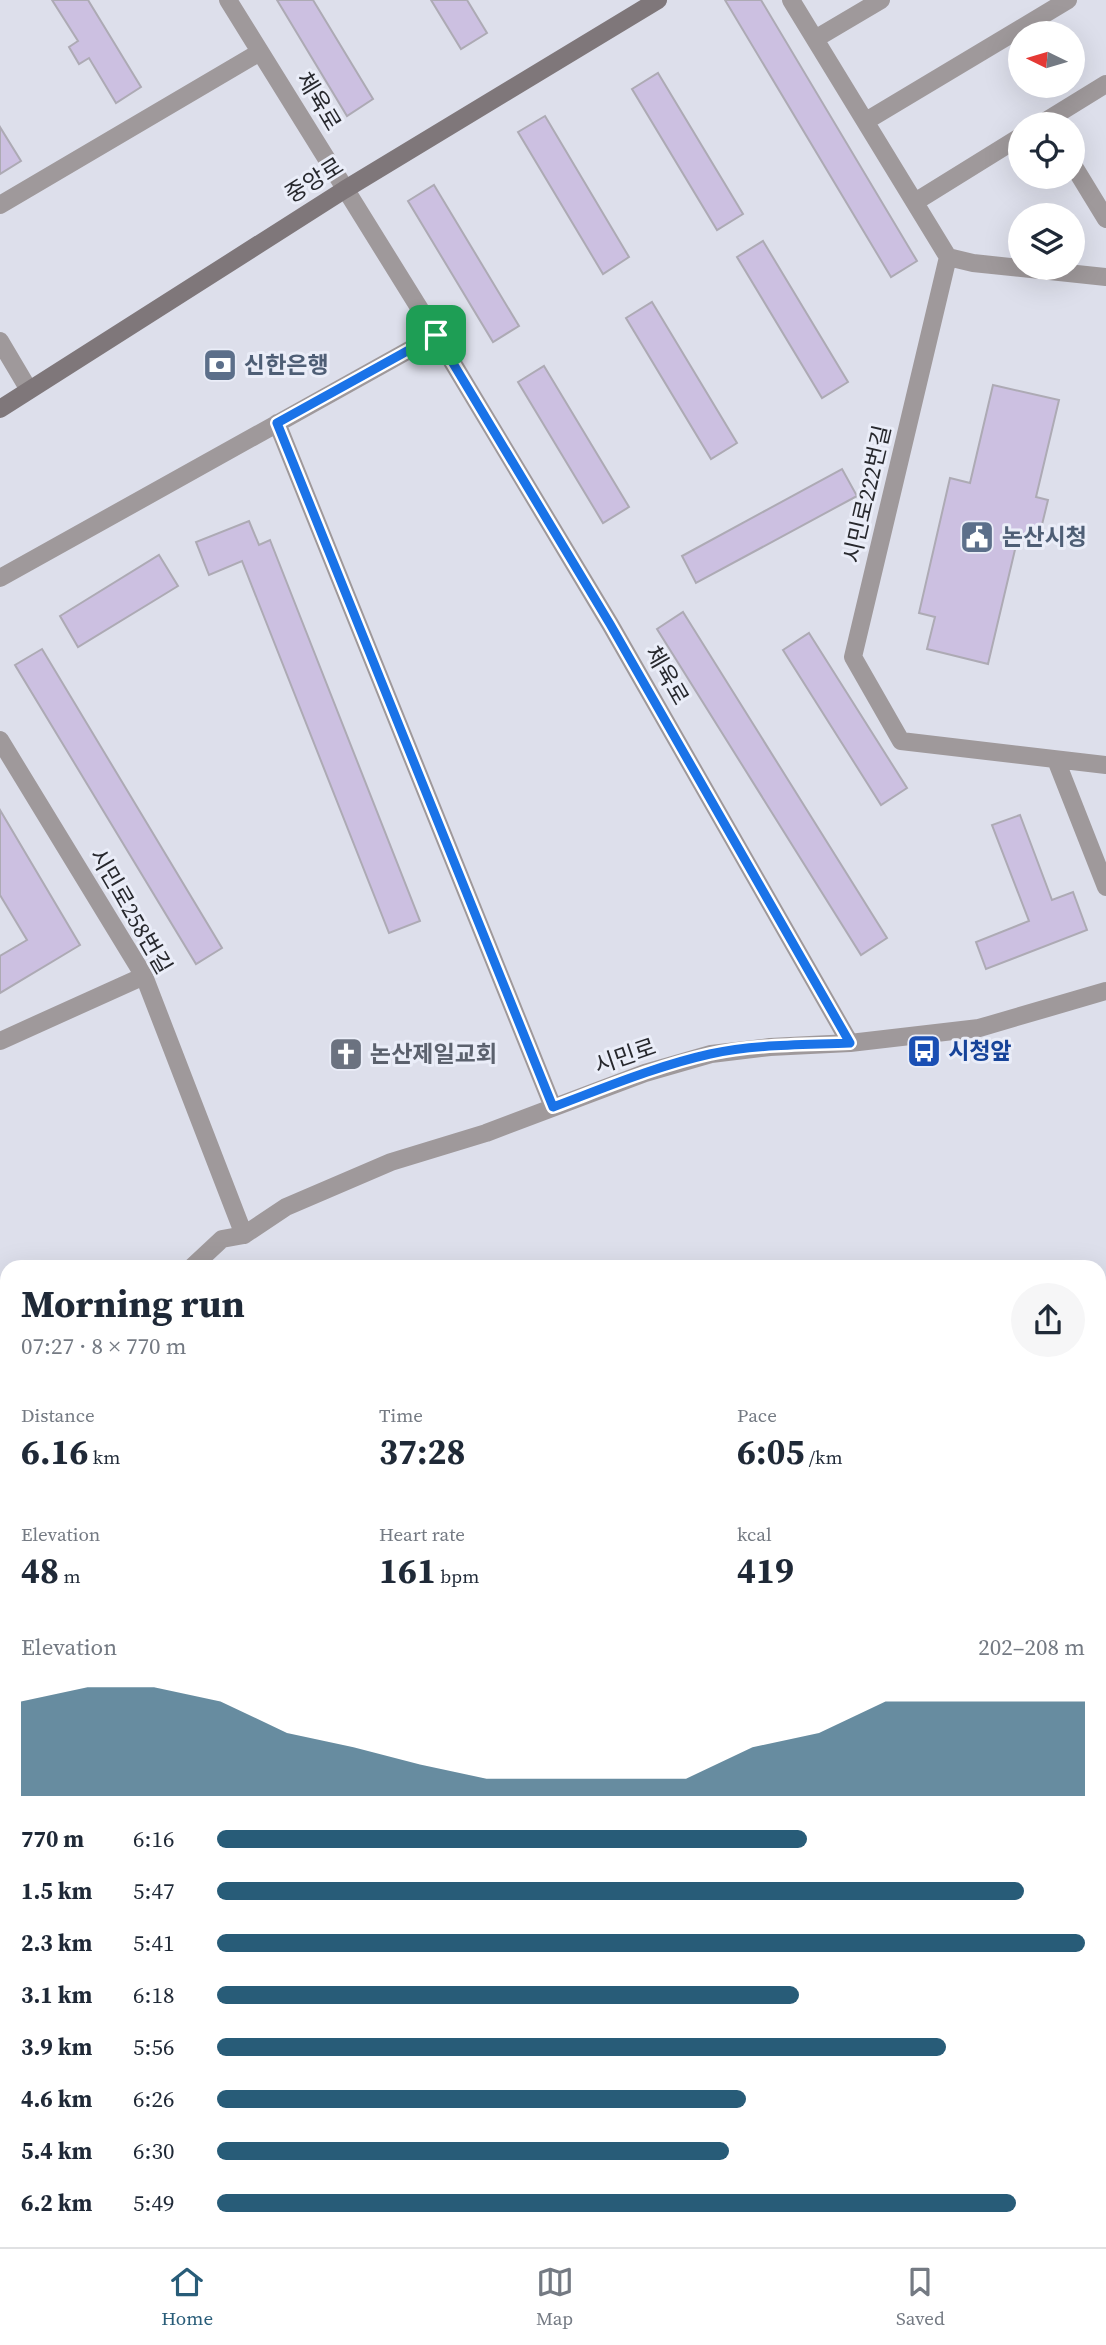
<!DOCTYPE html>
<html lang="en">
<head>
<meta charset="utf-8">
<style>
  body { margin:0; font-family:"Source Serif 4","Noto Sans KR",serif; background:#f6f6f7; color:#1f2937; height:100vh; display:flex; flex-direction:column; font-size:26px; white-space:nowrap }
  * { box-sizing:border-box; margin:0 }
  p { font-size:23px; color:#747a83 }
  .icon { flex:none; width:38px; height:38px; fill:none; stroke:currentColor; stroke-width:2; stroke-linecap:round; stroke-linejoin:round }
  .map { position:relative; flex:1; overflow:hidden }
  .side { position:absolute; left:0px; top:1260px; width:1106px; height:987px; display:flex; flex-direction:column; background:#fff; border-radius:21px 21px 0 0; box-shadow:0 7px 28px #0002 }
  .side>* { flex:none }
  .needle { width:46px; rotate:275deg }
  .fabs { position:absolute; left:1008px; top:21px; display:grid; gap:14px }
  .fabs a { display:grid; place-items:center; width:77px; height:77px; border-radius:50%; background:#fff; box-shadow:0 7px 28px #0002; font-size:35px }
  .pin { position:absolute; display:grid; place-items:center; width:60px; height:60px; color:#fff; margin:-30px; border-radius:14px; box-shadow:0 4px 10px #0006 }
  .round { display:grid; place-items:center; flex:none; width:74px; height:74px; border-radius:37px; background:#f6f6f7 }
  .overview { display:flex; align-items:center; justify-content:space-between; height:119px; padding:0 21px }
  h1 { font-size:38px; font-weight:700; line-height:52px }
  .stats { display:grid; grid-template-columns:repeat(3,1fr); gap:10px; height:119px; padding:7px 21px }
  .stats div { display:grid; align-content:center }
  .stats b { font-size:35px; font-weight:700 }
  .stats small { font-size:19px; font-weight:400 }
  .stats p { font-size:19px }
  .chart { height:196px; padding:14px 21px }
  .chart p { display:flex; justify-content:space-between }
  .chart svg { width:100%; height:126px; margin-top:7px; fill:#285c78; opacity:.7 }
  ul { padding:0 21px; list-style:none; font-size:23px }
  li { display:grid; grid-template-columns:112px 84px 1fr; align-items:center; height:52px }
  li i { height:18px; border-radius:9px; background:#285c78 }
  .dock { display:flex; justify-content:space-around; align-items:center; height:98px; border-top:2px solid #e0e1e3; background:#fff; font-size:19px; color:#747a83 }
  .dock a { display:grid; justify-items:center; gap:4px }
  .dock .current { color:#285c78 }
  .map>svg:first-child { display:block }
  .green { fill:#a6cab6 }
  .building { fill:#ccc0e1; stroke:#adaab4; stroke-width:2 }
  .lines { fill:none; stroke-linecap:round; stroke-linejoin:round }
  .street { stroke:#9f999b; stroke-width:18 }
  .secondary { stroke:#7f777a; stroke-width:18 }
  .primary { stroke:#685f62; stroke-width:18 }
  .route-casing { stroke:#fff; stroke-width:14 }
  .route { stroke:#1a73e8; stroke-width:9 }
  .labels { text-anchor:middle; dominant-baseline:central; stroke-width:6; stroke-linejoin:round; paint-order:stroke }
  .street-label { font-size:23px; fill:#27282d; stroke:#eaedf8 }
  .service-label { font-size:23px; font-weight:bold; fill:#4e5e75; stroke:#eaedf8; text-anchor:start }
  .transit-label { font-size:23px; font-weight:bold; fill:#164399; stroke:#eaedf8; text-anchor:start }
  .worship-label { font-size:23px; font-weight:bold; fill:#5b616d; stroke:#eaedf8; text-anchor:start }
</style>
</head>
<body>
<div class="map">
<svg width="1106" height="2247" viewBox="0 0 1106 2247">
  <rect width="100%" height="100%" fill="#dddfeb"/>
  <path class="green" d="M0 2186 7 2199V2240L0 2243Z"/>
  <path class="building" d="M52 0H88L141 87 116 103 89 58 79 64 69 47 78 41Z
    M277 0H313L373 99 347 116Z
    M431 0H467L487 33 461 49Z
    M725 0H761L917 261 891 277Z
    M658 73 743 214 717 230 632 89Z
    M545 116 629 257 603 274 518 132Z
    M0 127 21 161 0 174Z
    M434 185 519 326 493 342 408 201Z
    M763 241 848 382 822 398 737 257Z
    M652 302 737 443 711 459 626 318Z
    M544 366 629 507 603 523 518 382Z
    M993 385 1059 400 1036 497 1048 500 1038 541 1018 537 988 664 927 649 935 617 919 613 950 478 970 483Z
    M842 469 857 496 696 583 682 556Z
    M249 521 259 545 270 540 420 921 389 933 242 561 209 575 196 542Z
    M159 555 178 586 78 647 60 616Z
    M683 612 887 938 861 955 657 629Z
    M809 633 907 788 881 805 783 650Z
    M42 649 222 948 196 964 15 665Z
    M0 810 80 945 0 993V956L27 940 0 895Z
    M1020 815 1052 900 1073 892 1087 930 986 969 976 942 1029 921 992 825Z"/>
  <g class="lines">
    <path class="street" d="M228 0 436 335 610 624 850 1043
      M791 0 948 257 853 657 901 741 1106 765
      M815 39 881 0
      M866 121 1068 0
      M1041 124 1106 84
      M1073 165 1106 219
      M915 202 1020 137
      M0 205 260 52
      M948 257 973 263 1106 277
      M0 341 29 390
      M277 423 553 1107
      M0 578 436 335
      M0 740 144 976 244 1235
      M1056 760 1106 887
      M0 1041 144 976
      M192 1267 222 1239 244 1235 286 1207 391 1162 486 1133 645 1073 711 1054 770 1047 850 1043 979 1028 1106 991
      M0 1482 7 1474
      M0 2151 7 2147"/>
    <path class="secondary" d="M0 409 344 190 658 0"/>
    <path class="primary" d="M0 1980 7 1992
      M0 2013 7 2024
      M1099 2113 1106 2109
      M1099 2146 1106 2142
      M133 2240 137 2247
      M157 2240 161 2247
      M835 2247 849 2240
      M897 2247 911 2240"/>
  </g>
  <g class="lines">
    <g class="route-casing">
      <path id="route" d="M436 335 610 624 850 1043C804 1045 755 1044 710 1054 656 1066 604 1088 553 1107L277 423Z"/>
    </g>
    <use href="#route" class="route"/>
  </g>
  <defs>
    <g id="bank-square" transform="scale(1.75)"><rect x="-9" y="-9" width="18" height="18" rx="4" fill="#5c6f8a" stroke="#eaedf8"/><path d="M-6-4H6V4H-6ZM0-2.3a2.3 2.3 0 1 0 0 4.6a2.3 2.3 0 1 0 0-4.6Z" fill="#fff"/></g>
    <g id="civic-square" transform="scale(1.75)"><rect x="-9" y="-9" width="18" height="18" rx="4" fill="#5c6f8a" stroke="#eaedf8"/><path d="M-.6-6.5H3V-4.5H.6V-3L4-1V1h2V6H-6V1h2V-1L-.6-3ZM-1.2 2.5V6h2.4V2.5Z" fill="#fff"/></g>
    <g id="bus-square" transform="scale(1.75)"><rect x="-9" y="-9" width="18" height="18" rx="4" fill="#1a4fb4" stroke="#eaedf8"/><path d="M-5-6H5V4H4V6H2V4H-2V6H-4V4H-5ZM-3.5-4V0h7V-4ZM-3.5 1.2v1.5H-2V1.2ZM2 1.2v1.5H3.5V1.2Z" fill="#fff"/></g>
    <g id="church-square" transform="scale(1.75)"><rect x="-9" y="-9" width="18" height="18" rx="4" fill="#6b7280" stroke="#eaedf8"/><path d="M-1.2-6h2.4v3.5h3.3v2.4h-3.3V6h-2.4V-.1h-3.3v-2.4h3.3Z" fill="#fff"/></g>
  </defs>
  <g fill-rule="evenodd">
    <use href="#bank-square" x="220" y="365"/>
    <use href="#civic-square" x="977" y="537"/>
    <use href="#bus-square" x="924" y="1051"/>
    <use href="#church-square" x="346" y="1054"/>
  </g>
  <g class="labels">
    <g class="street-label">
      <text transform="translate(319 101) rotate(59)">체육로</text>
      <text transform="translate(314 180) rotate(-32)">중앙로</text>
      <text transform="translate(867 494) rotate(-77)">시민로222번길</text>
      <text transform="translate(667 675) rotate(60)">체육로</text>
      <text transform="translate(131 911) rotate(60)">시민로258번길</text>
      <text transform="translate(625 1056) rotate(-19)">시민로</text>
    </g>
    <g class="service-label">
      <text x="244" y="365">신한은행</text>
      <text x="1002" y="537">논산시청</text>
    </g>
    <g class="transit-label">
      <text x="948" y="1051">시청앞</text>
    </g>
    <g class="worship-label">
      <text x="370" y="1054">논산제일교회</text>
    </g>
  </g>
</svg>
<div class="fabs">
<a><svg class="needle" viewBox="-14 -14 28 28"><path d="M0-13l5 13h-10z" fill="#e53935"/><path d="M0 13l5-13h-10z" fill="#747a83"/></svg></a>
<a><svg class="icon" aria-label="locate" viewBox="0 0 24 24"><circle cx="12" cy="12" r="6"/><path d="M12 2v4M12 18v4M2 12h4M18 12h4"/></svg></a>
<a><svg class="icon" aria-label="layers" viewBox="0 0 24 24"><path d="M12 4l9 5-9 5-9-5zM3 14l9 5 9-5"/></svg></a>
</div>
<div class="pin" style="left:436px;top:335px;background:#1e9e55"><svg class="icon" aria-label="arrive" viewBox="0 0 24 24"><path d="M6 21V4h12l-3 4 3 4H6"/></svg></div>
<section class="side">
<div class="overview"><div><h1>Morning run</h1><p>07:27 · 8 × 770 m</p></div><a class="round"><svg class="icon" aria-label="share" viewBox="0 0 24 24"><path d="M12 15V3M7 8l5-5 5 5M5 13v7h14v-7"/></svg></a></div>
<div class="stats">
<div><p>Distance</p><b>6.16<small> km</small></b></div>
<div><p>Time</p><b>37:28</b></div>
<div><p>Pace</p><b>6:05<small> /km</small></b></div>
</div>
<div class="stats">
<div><p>Elevation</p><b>48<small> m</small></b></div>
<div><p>Heart rate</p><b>161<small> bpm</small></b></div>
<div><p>kcal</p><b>419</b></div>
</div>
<div class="chart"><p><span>Elevation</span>202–208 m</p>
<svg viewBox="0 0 160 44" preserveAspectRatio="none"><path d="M0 44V11L10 6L20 6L30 11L40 22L50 27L60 33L70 38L80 38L90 38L100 38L110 27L120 22L130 11L140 11L150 11L160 11V44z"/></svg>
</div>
<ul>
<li><b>770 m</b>6:16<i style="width:68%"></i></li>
<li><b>1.5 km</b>5:47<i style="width:93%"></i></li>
<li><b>2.3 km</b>5:41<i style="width:100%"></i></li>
<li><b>3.1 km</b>6:18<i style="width:67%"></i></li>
<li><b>3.9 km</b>5:56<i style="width:84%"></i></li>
<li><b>4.6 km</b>6:26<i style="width:61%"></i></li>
<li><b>5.4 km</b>6:30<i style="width:59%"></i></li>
<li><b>6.2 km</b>5:49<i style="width:92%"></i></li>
</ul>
</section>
</div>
<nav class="dock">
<a class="current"><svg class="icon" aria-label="home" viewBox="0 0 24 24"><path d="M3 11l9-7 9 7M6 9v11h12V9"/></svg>Home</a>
<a><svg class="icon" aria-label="map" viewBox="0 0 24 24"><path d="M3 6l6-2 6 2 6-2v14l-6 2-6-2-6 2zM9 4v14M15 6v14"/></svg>Map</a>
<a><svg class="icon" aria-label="saved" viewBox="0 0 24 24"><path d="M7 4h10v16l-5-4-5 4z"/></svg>Saved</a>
</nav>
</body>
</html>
